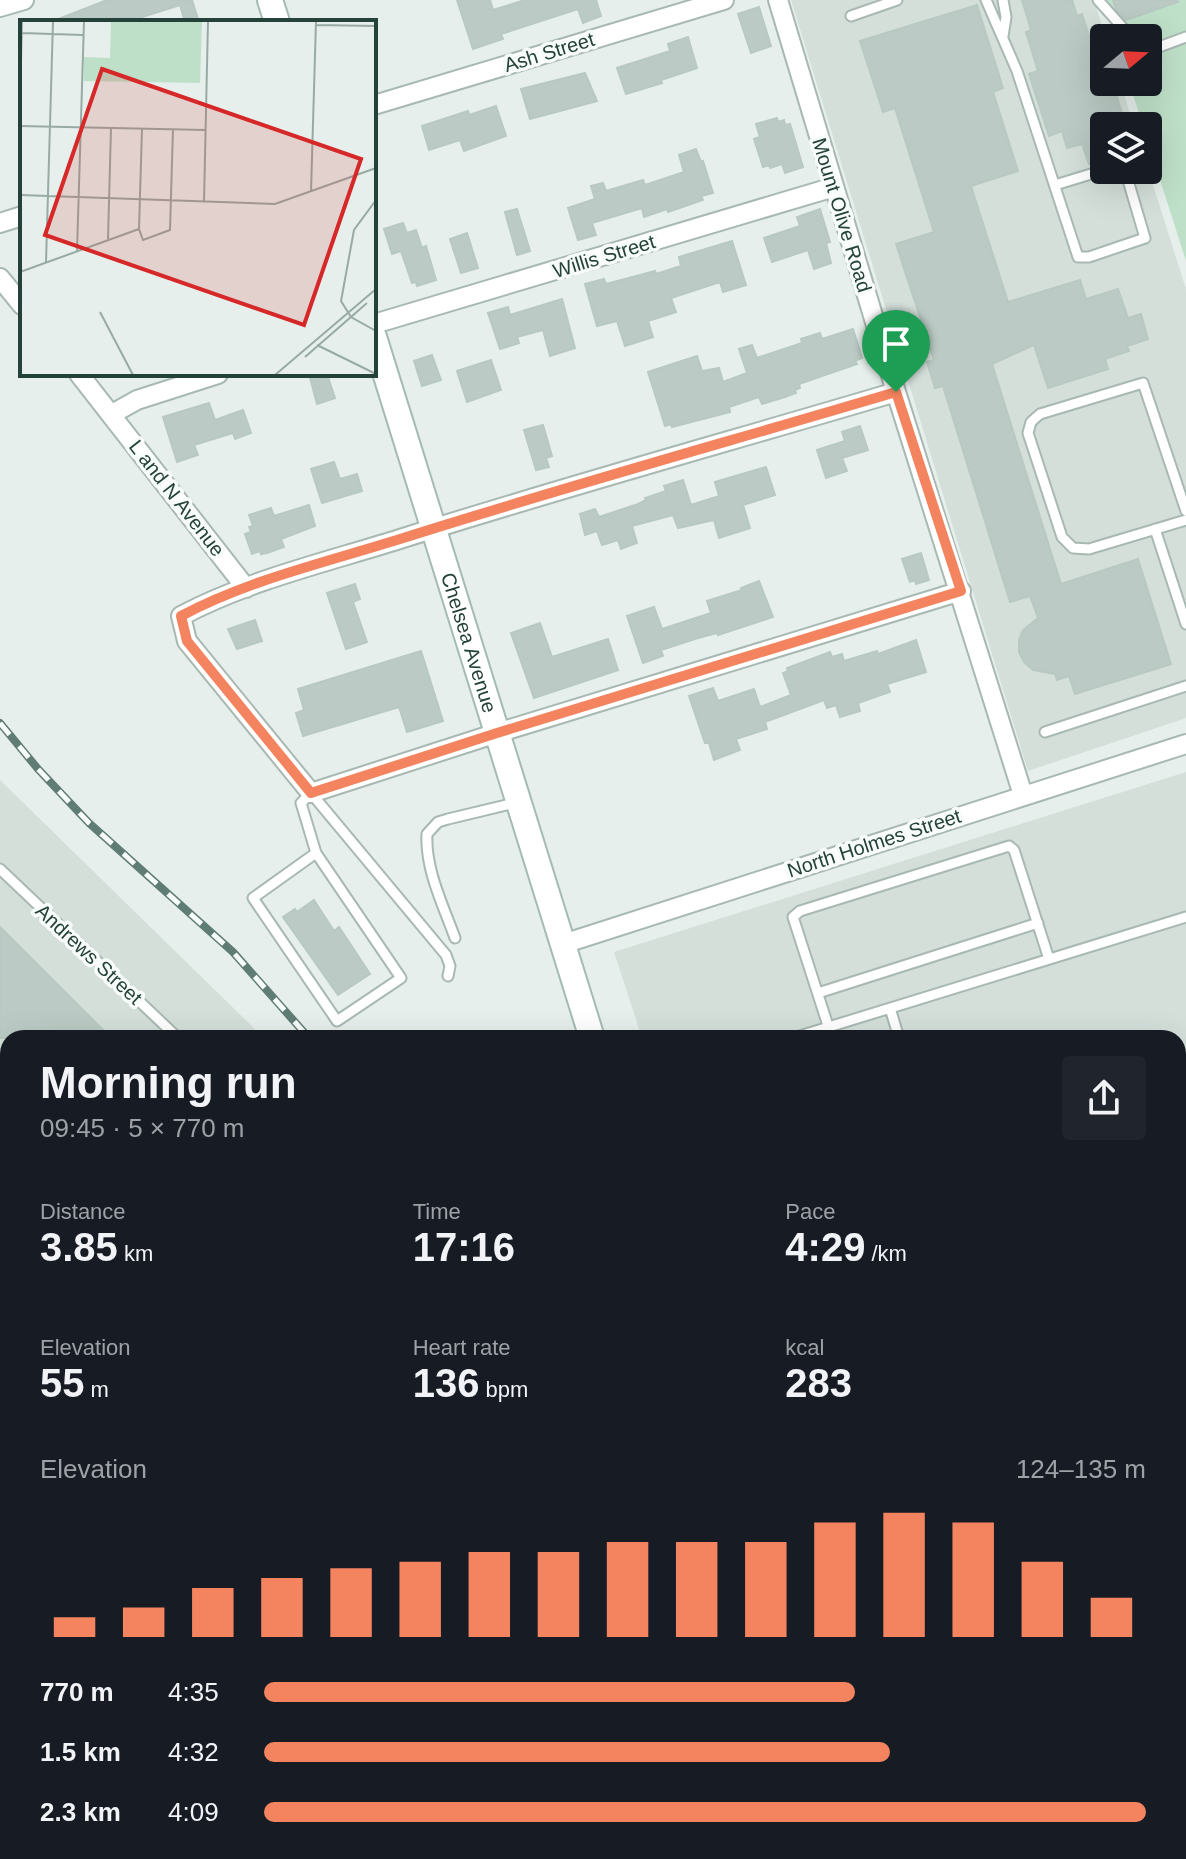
<!DOCTYPE html>
<html lang="en">
<head>
<meta charset="utf-8">
<style>
  body { margin:0; font-family:Helvetica,sans-serif; background:#20242c; color:#f1f3f6; height:100vh; display:flex; flex-direction:column; font-size:30px; white-space:nowrap }
  * { box-sizing:border-box; margin:0 }
  p { font-size:26px; color:#9ea1a6 }
  .icon { flex:none; width:44px; height:44px; fill:none; stroke:currentColor; stroke-width:2; stroke-linecap:round; stroke-linejoin:round }
  .map { position:relative; flex:1; overflow:hidden }
  .drawer { position:absolute; left:0px; top:1030px; width:1186px; height:830px; display:flex; flex-direction:column; background:#171b24; border-radius:24px 24px 0 0; box-shadow:0 8px 32px #0002 }
  .drawer>* { flex:none }
  .needle { width:52px; rotate:71deg }
  .tools { position:absolute; left:1090px; top:24px; display:grid; gap:16px }
  .tools a { display:grid; place-items:center; width:72px; height:72px; border-radius:8px; background:#171b24; box-shadow:0 8px 32px #0002; font-size:40px }
  .pin { position:absolute; display:grid; place-items:center; width:68px; height:68px; color:#fff; margin:-82px -34px; border-radius:50% 50% 50% 0; rotate:-45deg; box-shadow:0 0 8px #0007 }
  .pin .icon { rotate:45deg }
  .round { display:grid; place-items:center; flex:none; width:84px; height:84px; border-radius:8px; background:#20242c }
  .headline { display:flex; align-items:center; justify-content:space-between; height:136px; padding:0 40px }
  h1 { font-size:44px; font-weight:700; line-height:60px }
  .figures { display:grid; grid-template-columns:repeat(3,1fr); gap:12px; height:136px; padding:8px 40px }
  .figures div { display:grid; align-content:center }
  .figures b { font-size:40px; font-weight:700 }
  .figures small { font-size:22px; font-weight:400 }
  .figures p { font-size:22px }
  .chart { height:224px; padding:16px 40px }
  .chart p { display:flex; justify-content:space-between }
  .chart svg { width:100%; height:144px; margin-top:8px; stroke:#f4845f; stroke-width:6 }
  ul { padding:0 40px; list-style:none; font-size:26px }
  li { display:grid; grid-template-columns:128px 96px 1fr; align-items:center; height:60px }
  li i { height:20px; border-radius:10px; background:#f4845f }
  .map>svg:first-child { display:block }
  .built { fill:#d4dfda }
  .green { fill:#bfe0c8 }
  .building { fill:#bbcac4; stroke:#b8c9c2; stroke-width:2 }
  .lines { fill:none; stroke-linecap:round; stroke-linejoin:round }
  .service-casing { stroke:#a8b8b2; stroke-width:13 }
  .minor-casing { stroke:#a8b8b2; stroke-width:22 }
  .secondary-casing { stroke:#a4bbb3; stroke-width:28 }
  .service { stroke:#fff; stroke-width:9 }
  .minor { stroke:#fff; stroke-width:18 }
  .secondary { stroke:#fff; stroke-width:24 }
  .rail-casing { stroke:#5f7d75; stroke-width:8 }
  .rail { stroke:#f7fbf9; stroke-width:5; stroke-dasharray:15; stroke-linecap:butt }
  .route-casing { stroke:#fff; stroke-width:16 }
  .route { stroke:#f4845f; stroke-width:10 }
  .labels { text-anchor:middle; dominant-baseline:central; stroke-width:7; stroke-linejoin:round; paint-order:stroke }
  .street-label { font-size:20px; fill:#24423a; stroke:#f7fbf9 }
  .inset-road { fill:none; stroke:#98aaa4; stroke-width:2 }
  .view { fill:#d62828; fill-opacity:0.15; stroke:#d62828; stroke-width:4 }
  .inset-edge { fill:none; stroke:#24423a; stroke-width:4 }
</style>
</head>
<body>
<div class="map">
<svg width="1186" height="1859" viewBox="0 0 1186 1859">
  <rect width="100%" height="100%" fill="#e6efeb"/>
  <path class="built" d="M791 0H1094L1106 38H1104V82H1120L1134 126H1104V170L1148 169 1186 289V718L1028 771Z
    M1186 772V1173L1178 1175V1038H642L614 952Z
    M0 780 264 1038H8V1852H938L944 1859H0Z"/>
  <path class="green" d="M1103 0H1186V261L1148 142V126H1143L1129 82H1148V38H1115Z"/>
  <path class="building" d="M107 0H192L198 19 185 22 180 5 139 18 140 22H56V20Z
    M457 0H490L493 10 525 0H596L601 16 583 23 578 9 501 34 503 39 473 49Z
    M1022 0H1072L1077 16 1082 14 1095 54 1104 51V82H1112L1122 113 1109 117 1111 126H1104V137L1098 139 1104 159 1089 164 1082 144 1067 148 1062 131 1049 136 1029 74 1038 71 1026 32 1031 30Z
    M1113 0H1177L1178 2 1126 20 1116 9Z
    M977 5 1003 88 993 92 1018 171 971 186 1008 302 1080 280 1086 299 1118 289 1128 318 1141 314 1148 339 1127 346 1129 351 1105 359 1108 369 1048 388 1034 345 992 364 1061 584 1138 559 1171 664 1075 694 1069 676 1057 680 1055 674 1033 670 1024 662 1019 652V640L1023 630 1038 618 1030 596 1010 602 943 386 935 388 927 362 934 360 896 244 934 232 895 108 883 112 860 41Z
    M759 7 771 46 751 53 738 14Z
    M688 37 697 68 661 80 662 83 626 94 617 68 670 51 668 44Z
    M585 73 597 101 530 119 521 89Z
    M496 106 506 136 464 151 460 140 429 150 422 126 468 111 469 115Z
    M777 118 778 122 784 120 785 125 790 124 803 167 785 173 782 164 770 168 769 165 763 167 754 139 760 137 756 124Z
    M696 149 701 162 703 161 713 193 701 196 703 200 668 212 667 209 644 217 642 208 592 223 596 235 578 240 568 208 595 199 591 186 603 183 606 191 643 180 645 185 684 172 679 155Z
    M517 209 530 251 517 255 505 212Z
    M820 209 830 242 826 243 831 263 814 269 808 250 772 262 764 238 800 226 797 217Z
    M403 223 407 233 416 230 422 248 426 246 436 280 417 286 416 282 412 283 401 251 392 254 384 229Z
    M467 233 478 268 461 273 450 239Z
    M732 241 746 285 723 292 720 282 671 298 676 312 648 321 653 337 625 346 617 321 597 326 585 284 604 279 606 284 655 271 656 274 681 266 679 257Z
    M562 299 575 348 550 356 543 330 517 337 519 343 500 349 488 313 508 307 510 315Z
    M853 329 862 358 855 361 857 364 799 384 800 388 795 390 796 393 785 397 762 404 759 397 729 407 730 412 672 427 671 424 665 426 648 372 697 356 702 371 719 368 723 382 747 373 739 349 752 345 757 358 802 343 801 339 820 333 822 339Z
    M432 355 441 380 422 386 414 361Z
    M491 360 501 390 467 402 457 371Z
    M309 374H327L335 398 317 404Z
    M209 403 215 420 243 410 251 433 235 439 233 433 194 445 198 455 177 462 163 417Z
    M543 425 552 456 546 458 549 467 536 470 524 430Z
    M860 426 868 450 842 458 847 471 826 478 817 450 845 441 842 432Z
    M334 462 340 479 357 474 362 491 322 503 311 469Z
    M766 467 775 495 743 505 750 528 719 538 714 520 678 528 673 515 632 526 637 543 621 549 618 540 602 545 597 531 585 535 580 514 595 509 599 517 638 504 646 500 645 498 666 491 664 486 683 480 691 505 719 496 715 482Z
    M309 505 315 526 281 539 284 547 267 553 261 554 260 551 252 554 245 534 251 532 249 527 253 526 249 515 271 508 274 516Z
    M921 553 929 580 916 584 915 580 910 582 902 559Z
    M759 581 773 617 718 635 717 633 698 638 661 650 663 656 643 663 627 616 654 607 662 629 711 613 707 601 742 590 741 588Z
    M355 584 360 599 353 602 367 642 346 649 327 593Z
    M255 620 262 641 237 649 228 629Z
    M540 623 552 657 608 639 618 670 534 698 511 633Z
    M916 640 926 672 887 684 890 692 858 703 860 711 840 717 836 705 827 708 824 700 765 722 767 729 736 739 740 750 714 760 709 743H705L689 696 713 688 718 701 754 689 760 707 791 695 783 673 788 671 787 668 830 652 832 657 842 654 844 661 877 651 878 654Z
    M421 651 443 721 407 732 399 707 303 736 296 713 304 710 298 689Z
    M314 900 334 931 339 927 370 974 338 995 283 917 295 909 297 912Z
    M0 927 111 1038H0Z"/>
  <g class="lines">
    <g class="service-casing">
      <path id="service" d="M986 0 1017 71 1078 257H1089L1145 238 1125 170
        M1098 0 1132 38
        M851 16 897 0
        M1003 36 1006 17 1003 0
        M1148 51 1186 37
        M1055 185 1104 170
        M1186 511 1143 383 1040 414 1031 422 1028 433 1062 537 1073 548 1089 549 1186 520
        M1155 529 1186 624
        M1045 732 1186 686
        M316 853 253 898 337 1021 401 978 316 853 301 803 311 793 446 955 450 966 448 976
        M0 869 178 1038
        M455 938C443 905 425 869 427 834L438 822 448 819 519 802
        M818 993 1038 923
        M890 1008 899 1038
        M793 1038 1186 917
        M832 1038 793 917 800 911 1009 846 1014 850 1049 959
        M0 1231 8 1239
        M0 1325 8 1316
        M0 1527 8 1535
        M1178 1677 1186 1698
        M1178 1733 1186 1730
        M698 1852 699 1859
        M96 1859V1853"/>
    </g>
    <g class="minor-casing">
      <path id="minor" d="M778 0 896 392 1023 795
        M0 7 24 0
        M374 105 724 0
        M0 223 22 216
        M0 278 22 305
        M374 324 834 187
        M79 374 246 588
        M896 392C731 441 564 487 400 539 327 562 249 580 181 616L187 641 311 793 497 733 961 591
        M112 414 137 400 218 374
        M563 944 1186 744
        M1178 1512 1186 1509"/>
    </g>
    <g class="secondary-casing">
      <g id="secondary">
        <path d="M270 0 277 22"/>
        <path id="s1" d="M374 337 592 1038"/>
        <path d="M1056 1852 1062 1859"/>
      </g>
    </g>
    <use href="#service" class="service"/>
    <use href="#minor" class="minor"/>
    <use href="#secondary" class="secondary"/>
    <g class="rail-casing">
      <path id="rail" d="M0 723 38 769 89 823 233 952 309 1038
        M981 1852 987 1859"/>
    </g>
    <use href="#rail" class="rail"/>
  </g>
  <g class="lines">
    <g class="route-casing">
      <path id="route" d="M896 392 961 591 497 733 311 793 187 641 181 616C248 580 327 562 400 539 564 487 731 441 896 392Z"/>
    </g>
    <use href="#route" class="route"/>
  </g>
  <g class="labels">
    <g class="street-label">
      <text transform="translate(549 52) rotate(-17)">Ash Street</text>
      <text transform="translate(842 215) rotate(73)">Mount Olive Road</text>
      <text transform="translate(604 256) rotate(-17)">Willis Street</text>
      <text transform="translate(177 498) rotate(52)">L and N Avenue</text>
      <text stroke="none"><textPath href="#s1" startOffset="320">Chelsea Avenue</textPath></text>
      <text transform="translate(874 843) rotate(-18)">North Holmes Street</text>
      <text transform="translate(89 954) rotate(43)">Andrews Street</text>
    </g>
  </g>
  <g transform="translate(20 20)">
    <rect width="356" height="356" fill="#e6efeb"/>
    <path d="M91 1H182L180 63 64 61V37L90 38Z" fill="#bfe0c8"/>
    <path class="inset-road" d="M296 5 356 6M2 13 63 15M0 83 2 1M0 106 185 110M122 109 119 209 123 220 150 210 153 109M291 172 296 1M0 175 255 184 356 148M356 180 334 210 321 281 331 297 356 311M184 182 188 1M88 219 91 108M57 231 64 1M26 242 33 1M0 252 119 209M80 292 113 355M297 325 356 354M285 337 347 283M255 355 356 269"/>
    <path class="view" d="M82 49 341 139 284 305 25 215Z"/>
    <rect width="356" height="356" class="inset-edge"/>
  </g>
</svg>
<div class="tools">
<a><svg class="needle" viewBox="-14 -14 28 28"><path d="M0-13l5 13h-10z" fill="#e53935"/><path d="M0 13l5-13h-10z" fill="#9ea1a6"/></svg></a>
<a><svg class="icon" aria-label="layers" viewBox="0 0 24 24"><path d="M12 4l9 5-9 5-9-5zM3 14l9 5 9-5"/></svg></a>
</div>
<div class="pin" style="left:896px;top:392px;background:#1e9e55"><svg class="icon" aria-label="arrive" viewBox="0 0 24 24"><path d="M6 21V4h12l-3 4 3 4H6"/></svg></div>
<section class="drawer">
<div class="headline"><div><h1>Morning run</h1><p>09:45 · 5 × 770 m</p></div><a class="round"><svg class="icon" aria-label="share" viewBox="0 0 24 24"><path d="M12 15V3M7 8l5-5 5 5M5 13v7h14v-7"/></svg></a></div>
<div class="figures">
<div><p>Distance</p><b>3.85<small> km</small></b></div>
<div><p>Time</p><b>17:16</b></div>
<div><p>Pace</p><b>4:29<small> /km</small></b></div>
</div>
<div class="figures">
<div><p>Elevation</p><b>55<small> m</small></b></div>
<div><p>Heart rate</p><b>136<small> bpm</small></b></div>
<div><p>kcal</p><b>283</b></div>
</div>
<div class="chart"><p><span>Elevation</span>124–135 m</p>
<svg viewBox="0 0 160 44" preserveAspectRatio="none"><path d="M5 44V38M15 44V35M25 44V29M35 44V26M45 44V23M55 44V21M65 44V18M75 44V18M85 44V15M95 44V15M105 44V15M115 44V9M125 44V6M135 44V9M145 44V21M155 44V32"/></svg>
</div>
<ul>
<li><b>770 m</b>4:35<i style="width:67%"></i></li>
<li><b>1.5 km</b>4:32<i style="width:71%"></i></li>
<li><b>2.3 km</b>4:09<i style="width:100%"></i></li>
</ul>
</section>
</div>
</body>
</html>
